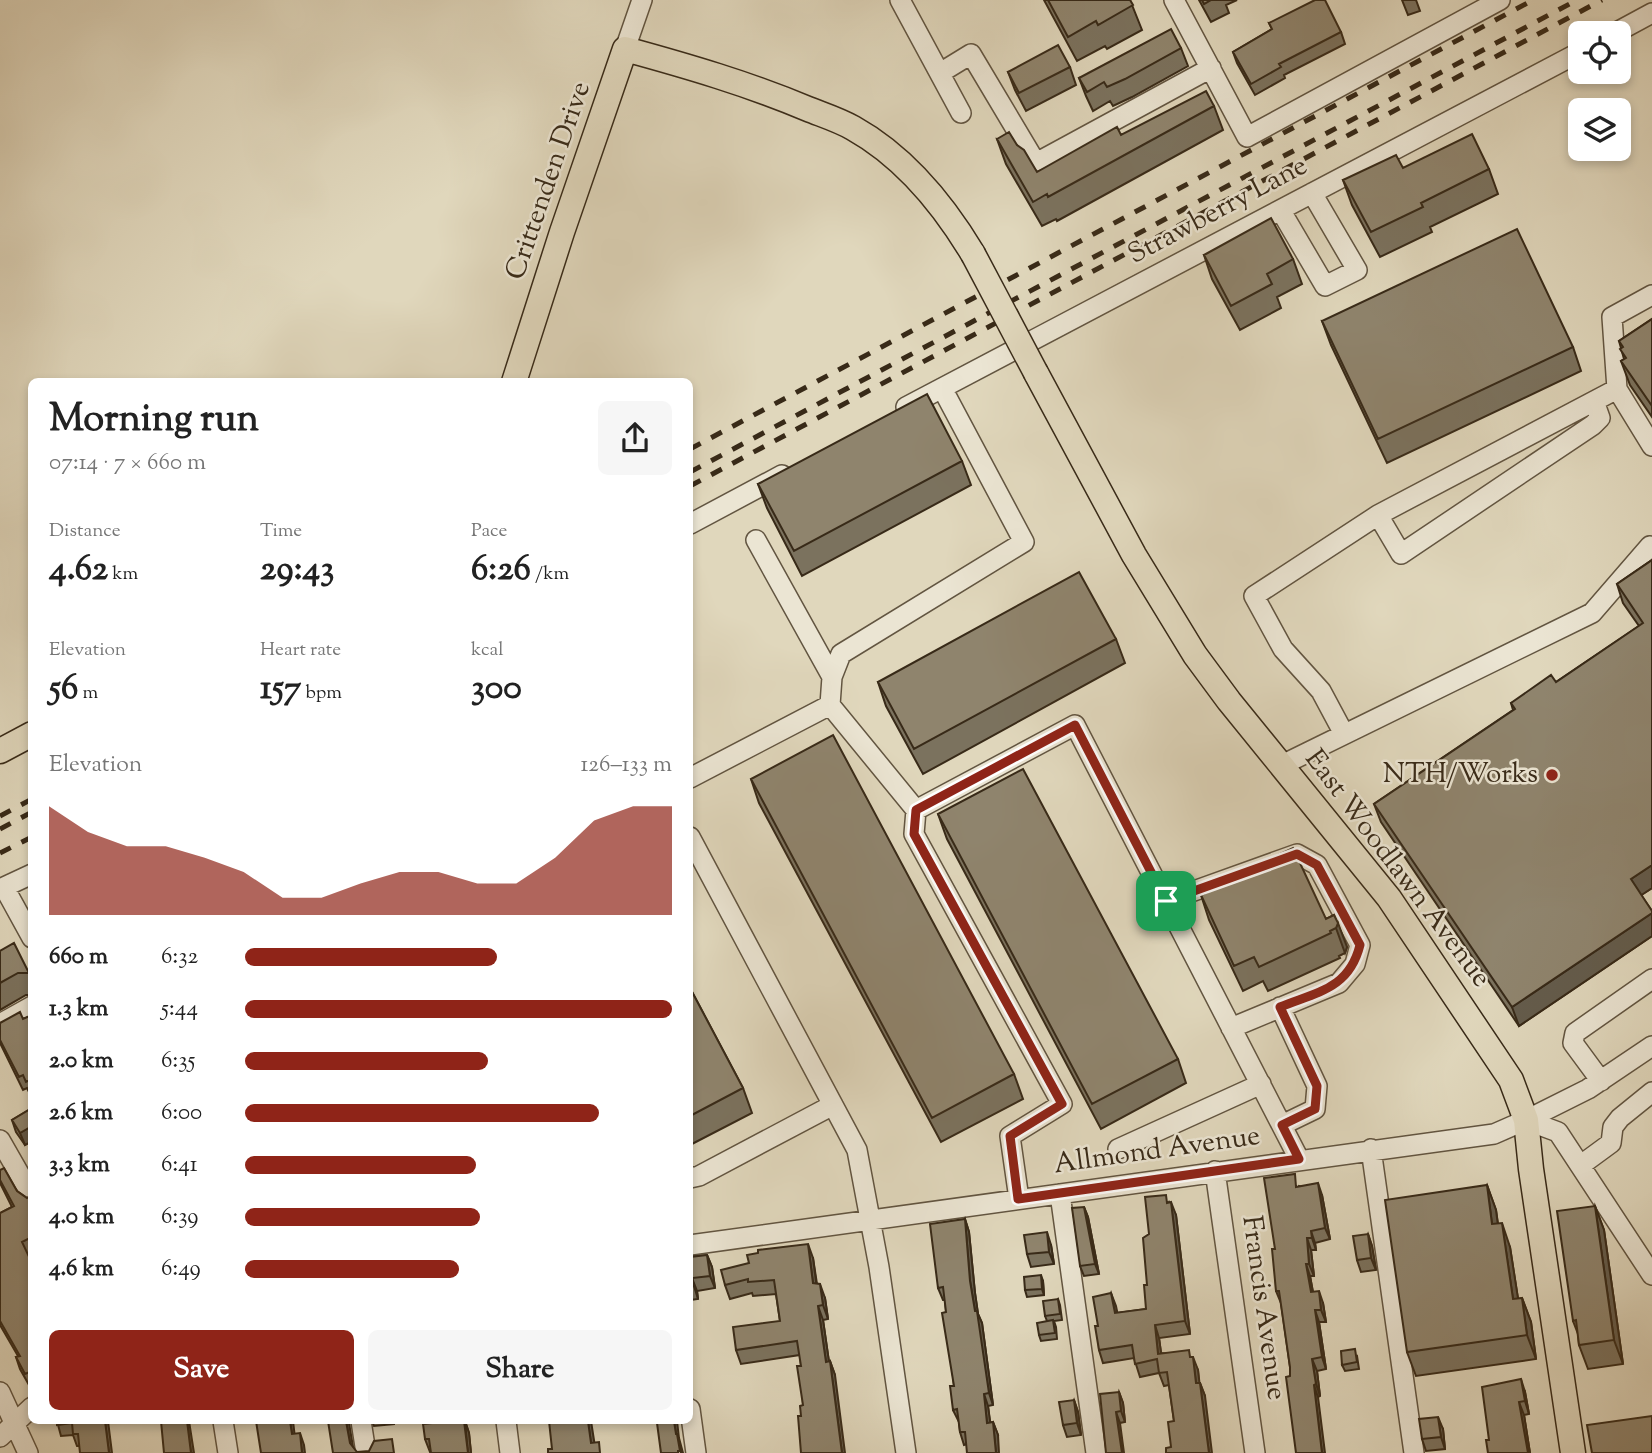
<!DOCTYPE html>
<html lang="en">
<head>
<meta charset="utf-8">
<style>
  body { margin:0; font-family:"Sorts Mill Goudy",serif; background:#f6f6f6; color:#222; height:100vh; display:flex; flex-direction:column; font-size:26px; white-space:nowrap }
  * { box-sizing:border-box; margin:0 }
  p { font-size:23px; color:#767676 }
  .icon { flex:none; width:38px; height:38px; fill:none; stroke:currentColor; stroke-width:2; stroke-linecap:round; stroke-linejoin:round }
  .map { position:relative; flex:1; overflow:hidden }
  .side { position:absolute; left:28px; top:378px; width:665px; height:1046px; display:flex; flex-direction:column; background:#fff; border-radius:10px; box-shadow:0 4px 10px #0003 }
  .side>* { flex:none }
  .fabs { position:absolute; left:1568px; top:21px; display:grid; gap:14px }
  .fabs a { display:grid; place-items:center; width:63px; height:63px; border-radius:10px; background:#fff; box-shadow:0 4px 10px #0003; font-size:35px }
  .pin { position:absolute; display:grid; place-items:center; width:60px; height:60px; color:#fff; margin:-30px; border-radius:14px; box-shadow:0 4px 10px #0006 }
  .round { display:grid; place-items:center; flex:none; width:74px; height:74px; border-radius:10px; background:#f6f6f6 }
  .head { display:flex; align-items:center; justify-content:space-between; height:119px; padding:0 21px }
  h1 { font-size:38px; font-weight:700; line-height:52px }
  .figures { display:grid; grid-template-columns:repeat(3,1fr); gap:10px; height:119px; padding:7px 21px }
  .figures div { display:grid; align-content:center }
  .figures b { font-size:35px; font-weight:700 }
  .figures small { font-size:19px; font-weight:400 }
  .figures p { font-size:19px }
  .chart { height:196px; padding:14px 21px }
  .chart p { display:flex; justify-content:space-between }
  .chart svg { width:100%; height:126px; margin-top:7px; fill:#8f2418; opacity:.7 }
  .button { display:flex; gap:14px; margin-top:auto; padding:14px 21px }
  .button a { flex:1; height:80px; border-radius:10px; background:#8f2418; color:#fff; font-size:28px; font-weight:700; line-height:80px; text-align:center }
  .button a+a { background:#f6f6f6; color:#222 }
  ul { padding:0 21px; list-style:none; font-size:23px }
  li { display:grid; grid-template-columns:112px 84px 1fr; align-items:center; height:52px }
  li i { height:18px; border-radius:9px; background:#8f2418 }
  .map>svg:first-child { display:block }
  .lines { fill:none; stroke-linecap:round; stroke-linejoin:round }
  .minor-casing { stroke:#625541; stroke-width:22 }
  .major-casing { stroke:#382a18; stroke-width:27 }
  .minor { stroke:#ebe5d3; stroke-width:19 }
  .major { stroke:#e0d7bc; stroke-width:24 }
  .rail { stroke:#382a18; stroke-width:5; stroke-dasharray:12 12; stroke-linecap:butt }
  .major-bridge-casing { stroke:#382a18; stroke-width:27; stroke-linecap:butt }
  .major-bridge { stroke:#e0d7bc; stroke-width:24 }
  .wall { fill:#7b725e; stroke:#382a18; stroke-width:2 }
  .shaded-wall { fill:#645c4c; stroke:#382a18; stroke-width:2 }
  .building { fill:#8f846d; stroke:#382a18; stroke-width:2 }
  .route-casing { stroke:#fff; stroke-width:14 }
  .route { stroke:#8f2418; stroke-width:9 }
  .poi-dot { fill:#8f2418; stroke:#ebe5d3; stroke-width:2.5 }
  .labels { text-anchor:middle; dominant-baseline:central; stroke-width:5; stroke-linejoin:round; paint-order:stroke }
  .street-label { font-size:28px; fill:#382a18; stroke:#ebe5d3 }
  .poi-label { font-size:28px; fill:#382a18; stroke:#ebe5d3; text-anchor:end }
</style>
</head>
<body>
<div class="map">
<svg width="1652" height="1453" viewBox="0 0 1652 1453">
  <rect width="100%" height="100%" fill="#e0d7bc"/>
  <filter id="stains"><feTurbulence type="fractalNoise" baseFrequency=".00286" numOctaves="4"/><feColorMatrix values="0 0 0 0 .2 0 0 0 0 .09 0 0 0 0 .02 0 0 0 .5 -.17"/></filter>
  <radialGradient id="worn" r=".72"><stop offset=".6" stop-color="#630" stop-opacity="0"/><stop offset="1" stop-color="#630" stop-opacity=".3"/></radialGradient>
  <g class="lines">
    <g class="minor-casing">
      <path id="minor" d="M900 0 961 113
        M1174 0 1247 137 1500 0
        M1615 33 1652 13
        M625 49 642 0
        M940 73 971 54 1036 163 1211 68
        M1281 211 1325 286 1357 270 1312 193
        M1652 295 1612 317 1617 389 1652 446
        M906 407 1580 52
        M1378 515 1401 554 1593 425 1600 418 1594 401
        M690 524 782 475
        M756 540 832 677
        M830 705 832 677 841 654 1024 542 942 388
        M1344 734 1321 691 1283 649 1254 596 1378 515 1617 389
        M1282 765 1592 613 1650 546
        M690 778 830 705 916 810
        M690 837 857 1150 879 1267 906 1453
        M4 887 32 938
        M0 889 32 874
        M1166 901 1297 854 1317 865 1360 945 1355 964 1339 983 1231 1028
        M1280 1007 1317 1086 1315 1109 1282 1125
        M0 1024 32 1006
        M1601 1081 1573 1043 1575 1033 1652 979
        M1526 1120 1558 1132 1652 1275
        M0 1140 32 1196
        M1118 1149 1261 1084
        M1371 1149 1414 1453
        M1581 1165 1611 1143 1613 1127 1620 1118 1652 1092
        M1215 1171 1255 1453
        M690 1178 699 1176 833 1105
        M1060 1194 1096 1453
        M1019 1199 1010 1136 1062 1104 914 834 916 810 1075 725 1299 1159
        M690 1245 1494 1134 1526 1120 1588 1089 1652 1046
        M0 1392 28 1453
        M690 1409 696 1453
        M223 1421 228 1453
        M361 1421 366 1453
        M506 1421 510 1453
        M0 1437 32 1407"/>
    </g>
    <g class="major-casing">
      <path id="major" d="M1036 373 1134 555 1195 655 1229 701 1389 898 1511 1080 1526 1120 1531 1169 1573 1453
        M514 382 562 232 625 49C687 66 749 84 808 109 823 115 839 120 853 128 905 157 943 204 973 254
        M0 751 32 734"/>
    </g>
    <use href="#minor" class="minor"/>
    <use href="#major" class="major"/>
    <path class="rail" d="M690 449 1533 0
      M690 472 1577 0
      M690 486 1602 0
      M0 816 32 799
      M0 829 32 812
      M0 853 32 837"/>
    <g class="major-bridge-casing">
      <path id="major-bridge" d="M973 254 1036 373"/>
    </g>
    <use href="#major-bridge" class="major-bridge"/>
  </g>
  <path class="wall" d="M1044 0H1130L1142 30 1107 49 1105 46 1077 61Z
    M1199 0H1237L1226 5 1229 13 1211 22Z
    M1402 0H1416L1420 11 1408 15Z
    M1269 23 1341 32 1345 44 1284 75 1285 78 1255 95 1237 63 1233 52 1272 29Z
    M1181 48 1188 66 1132 97 1113 106 1110 101 1093 111 1086 96 1079 78Z
    M1070 67 1076 85 1026 111 1015 90 1008 72Z
    M1214 106 1223 130 1057 221 1056 219 1042 226 1006 164 997 139 1017 145 1037 172 1121 135Z
    M1403 168 1489 169 1498 194 1430 227 1432 232 1380 257 1352 205 1343 180Z
    M1204 255 1293 259 1302 284 1277 297 1281 308 1240 330 1212 279Z
    M1652 319V417L1630 385 1621 361 1624 359 1619 341Z
    M1322 321 1573 347 1581 371 1387 463 1331 345Z
    M962 461 971 485 802 576 767 508 758 484Z
    M1652 560V888L1641 895 1652 911V936L1519 1026 1381 822 1374 804 1513 710 1511 703 1556 682 1639 626 1623 603 1617 584Z
    M1116 639 1125 663 923 774 886 706 878 682Z
    M751 779 1014 1074 1023 1099 941 1142 759 803Z
    M938 814 1178 1059 1186 1083 1101 1129 947 839Z
    M1201 895 1326 919 1334 915 1347 947 1345 953 1339 956 1340 958 1268 991 1263 981 1243 991 1209 920Z
    M0 951 29 973 32 980V995H26L0 1010Z
    M690 988 743 1088 752 1113 690 1145Z
    M32 1015V1094H30L27 1088 23 1090 0 1043V1023L23 1019Z
    M32 1108V1141L25 1145 16 1132 12 1120Z
    M0 1170 17 1191 27 1198 32 1195V1251L27 1254 32 1263V1385H29L20 1369 16 1357 18 1356 0 1325V1213L12 1207 0 1183Z
    M1487 1185 1496 1210 1498 1224 1510 1247 1518 1299 1522 1298 1531 1322 1536 1359 1416 1376 1407 1352Z
    M1299 1186 1322 1195 1330 1239 1315 1243 1316 1250H1311L1314 1276H1310L1313 1292 1323 1303 1326 1322H1319L1326 1369 1317 1371 1320 1396 1318 1397 1290 1376V1367L1281 1303 1276 1291 1275 1249Z
    M1169 1202 1176 1215 1190 1334 1159 1338 1161 1353 1191 1357 1198 1370 1199 1383H1200L1205 1396 1171 1447 1174 1421 1169 1385 1164 1386 1159 1373 1140 1377 1134 1358 1103 1363 1099 1350 1098 1326 1111 1293 1117 1313 1146 1309 1149 1234Z
    M1595 1206 1604 1230 1623 1364 1588 1369 1579 1345 1578 1334 1573 1321Z
    M1084 1207 1088 1217 1099 1274 1084 1276 1080 1266Z
    M965 1219 969 1232 975 1293 978 1314 982 1323 993 1405 988 1406 990 1423 993 1422 998 1435 964 1445 960 1432 959 1422 953 1410 954 1386 946 1312 945 1300H943L938 1288Z
    M1368 1234 1372 1246 1376 1270 1361 1272 1357 1260Z
    M1051 1245 1054 1264 1031 1267 1027 1254Z
    M707 1255 712 1267 715 1288 697 1291 698 1299 690 1300V1257Z
    M813 1258 817 1284 825 1298 828 1319 823 1320 829 1362 830 1361 835 1375 801 1416 803 1405 801 1366 800 1355 741 1364 736 1350 780 1321 776 1294 753 1296 752 1293 730 1299 725 1285 749 1263Z
    M1043 1281 1044 1295 1027 1297 1025 1290Z
    M1058 1299 1060 1305 1062 1320 1054 1321 1056 1327 1057 1339 1041 1341 1039 1335 1047 1321 1045 1316Z
    M1357 1356 1359 1369 1345 1371 1342 1365Z
    M1119 1392 1123 1403 1125 1422 1120 1423 1106 1453Z
    M1525 1392 1529 1414 1524 1415 1530 1453H1488L1489 1440Z
    M1074 1400 1078 1412 1081 1435 1067 1437 1063 1425Z
    M57 1421H108L79 1446H77L73 1435 61 1436Z
    M372 1421H394V1424L374 1426Z
    M465 1421 469 1433 471 1453H431V1451L430 1452 425 1439 433 1423Z
    M1443 1429 1445 1449 1426 1451 1422 1439Z"/>
  <path class="shaded-wall" d="M1652 865V888L1637 898 1631 879Z
    M1652 913V936L1519 1026 1512 1007Z
    M1338 923 1347 947 1345 953 1336 928Z
    M32 1126V1141L25 1145 20 1133Z
    M1318 1183 1322 1195 1330 1239 1325 1228Z
    M1487 1185 1496 1210 1501 1249 1492 1224Z
    M1171 1202 1176 1215 1190 1334 1185 1321Z
    M1595 1206 1604 1230 1623 1364 1614 1340Z
    M1084 1207 1088 1217 1099 1274 1095 1264Z
    M965 1219 969 1232 975 1293 978 1314 982 1323 993 1405 989 1393 970 1281Z
    M1502 1223 1510 1247 1522 1324 1513 1299Z
    M1311 1231 1315 1243 1316 1250 1312 1238Z
    M1047 1232 1051 1245 1054 1264 1049 1252Z
    M1368 1234 1372 1246 1376 1270 1371 1258Z
    M1307 1238 1311 1250 1314 1276 1309 1264Z
    M808 1244 813 1258 818 1297 813 1283Z
    M707 1255 712 1267 715 1288 710 1276Z
    M1306 1264 1310 1276 1315 1304 1311 1292Z
    M1041 1275 1043 1281 1044 1295 1042 1289Z
    M692 1278 697 1291 698 1299 694 1286Z
    M820 1284 825 1298 828 1319 823 1305Z
    M1319 1291 1323 1303 1326 1322 1321 1310Z
    M1111 1293 1116 1306 1120 1326 1115 1313Z
    M1522 1298 1531 1322 1536 1359 1527 1335Z
    M818 1306 823 1320 831 1376 826 1362Z
    M1315 1310 1319 1322 1326 1369 1322 1357Z
    M1155 1325 1159 1338 1163 1367 1158 1354Z
    M1193 1357 1198 1370 1201 1396 1196 1383Z
    M1312 1359 1317 1371 1320 1396 1316 1384Z
    M830 1361 835 1375 845 1453H842Z
    M1521 1379 1525 1392 1529 1414 1525 1401Z
    M1200 1383 1205 1396 1212 1453H1209Z
    M1314 1385 1318 1397 1325 1453H1322Z
    M1119 1392 1123 1403 1125 1422 1121 1411Z
    M984 1394 988 1406 992 1435 987 1423Z
    M1074 1400 1078 1412 1081 1435 1077 1423Z
    M1519 1402 1524 1415 1530 1453H1528Z
    M1116 1412 1120 1423 1124 1453H1122Z
    M1438 1417 1443 1429 1445 1449 1441 1437Z
    M105 1421H108L112 1453H109Z
    M187 1421H189L194 1453H191Z
    M290 1421H293L296 1446 292 1434Z
    M346 1421H350L349 1423 354 1453 350 1443Z
    M465 1421 469 1433 471 1453H468Z
    M588 1421H591L596 1453 591 1443Z
    M674 1421H677L679 1438 683 1453H681L676 1434Z
    M993 1422 998 1435 999 1453H996Z
    M300 1433 304 1445 305 1453H302Z"/>
  <path class="building" d="M1048 0H1130L1133 5 1098 25 1096 21 1068 37Z
    M1202 0H1211L1204 4Z
    M1315 0H1325L1341 32 1279 64 1281 67 1251 84 1233 52 1272 29 1269 23Z
    M1171 29 1181 48 1125 79 1107 87 1104 82 1087 92 1079 78Z
    M1058 45 1070 67 1019 93 1008 72Z
    M1206 91 1214 106 1048 197 1047 194 1033 202 997 139 1009 132 1017 145 1024 150 1037 172 1117 127 1121 135Z
    M1472 134 1489 169 1421 203 1423 207 1371 232 1343 180 1396 155 1403 168Z
    M1271 218 1293 259 1267 274 1272 284 1231 306 1204 255Z
    M1517 229 1573 347 1378 439 1322 321Z
    M1652 319V406L1621 361 1626 358 1620 349 1623 347 1619 341Z
    M927 394 962 461 794 551 758 484Z
    M1652 560V865L1631 879 1652 911V913L1512 1007 1374 804 1515 709 1511 703 1551 675 1556 682 1643 623 1617 584Z
    M1079 572 1116 639 914 749 878 682Z
    M833 735 1014 1074 932 1118 751 779Z
    M1023 769 1178 1059 1092 1104 938 814Z
    M1293 848 1326 919 1334 915 1338 923 1336 928 1330 931 1331 933 1259 967 1254 957 1234 966 1201 895 1221 886 1220 882Z
    M14 943 29 973H18L0 983V951Z
    M690 988 743 1088 690 1116Z
    M20 1012 23 1019 32 1015V1079L26 1082 23 1075 19 1077 0 1040V1023Z
    M32 1108V1126L20 1133 12 1120Z
    M4 1168 17 1191 27 1198 32 1195V1237L22 1242 32 1263V1371L25 1374 16 1357 20 1356 0 1321V1213L14 1206 0 1180V1170Z
    M1295 1174 1296 1187 1318 1183 1325 1228 1311 1231 1312 1238H1307L1309 1264H1306L1311 1292 1319 1291 1321 1310H1315L1322 1357 1312 1359 1316 1384 1314 1385 1322 1453H1296L1286 1377 1290 1376V1367L1279 1291H1276L1272 1249H1275L1264 1178Z
    M1487 1185 1492 1224 1502 1223 1513 1299 1522 1298 1527 1335 1407 1352 1385 1200Z
    M1166 1195 1167 1203 1171 1202 1185 1321 1155 1325 1158 1354 1189 1350 1190 1357H1193L1196 1383H1200L1209 1453H1166V1448L1171 1447 1168 1422 1174 1421 1167 1372 1159 1373 1157 1359 1135 1364 1132 1345 1099 1350 1095 1326H1098L1093 1297 1111 1293 1115 1313 1146 1309 1144 1285H1147L1143 1238 1149 1234 1145 1197Z
    M1595 1206 1614 1340 1579 1345 1576 1320 1573 1321 1557 1211Z
    M1084 1207 1095 1264 1080 1266 1072 1208Z
    M965 1219 970 1281 975 1311H977L989 1393 984 1394 987 1423 993 1422 996 1453H967L965 1432H960L957 1409 953 1410 950 1386H954L942 1313 946 1312 943 1287 938 1288 930 1224Z
    M1047 1232 1049 1252 1027 1254 1024 1235Z
    M1368 1234 1371 1258 1357 1260 1353 1236Z
    M808 1244 813 1283 820 1284 823 1305 818 1306 826 1362 830 1361 842 1453H801L798 1416H801L800 1406 803 1405 797 1366H801L797 1341 736 1350 733 1327 780 1321 774 1280 748 1282V1279L725 1285 721 1270 749 1263 747 1255 758 1253V1250Z
    M707 1255 710 1276 692 1278 694 1286 690 1287V1257Z
    M1041 1275 1042 1289 1025 1290 1024 1277Z
    M1058 1299 1060 1314 1045 1316 1043 1301Z
    M1053 1320 1055 1333 1039 1335 1037 1323Z
    M1355 1349 1357 1362 1342 1365 1341 1351Z
    M1521 1379 1525 1401 1519 1402 1528 1453H1488L1486 1440H1489L1482 1387Z
    M1119 1392 1121 1411 1116 1412 1122 1453H1106L1100 1394Z
    M1074 1400 1077 1423 1063 1425 1059 1402Z
    M1652 1416V1453H1592L1587 1425Z
    M1438 1417 1441 1437 1422 1439 1419 1419Z
    M57 1421H105L109 1453H80L78 1434H73L72 1423 57 1425Z
    M161 1421H187L191 1453H164Z
    M256 1421H290L292 1434 300 1433 302 1453H261Z
    M328 1421H346L350 1443 357 1452 369 1451 374 1441 392 1439 394 1453H333Z
    M432 1421H464L468 1453H431L429 1439H425L423 1424 433 1423Z
    M549 1421H588L591 1443 599 1442 600 1453H548V1449H552Z
    M654 1421H674L676 1434H677L680 1451H678V1453H661L657 1423H655Z"/>
  <g class="lines">
    <g class="route-casing">
      <path id="route" d="M1075 725 1166 901 1297 854 1317 865 1360 945C1349 989 1317 992 1280 1007L1317 1086 1315 1109 1282 1125 1299 1159 1018 1199 1010 1136 1062 1104 914 834 916 810Z"/>
    </g>
    <use href="#route" class="route"/>
  </g>
  <circle class="poi-dot" cx="1552" cy="775" r="7"/>
  <g class="labels">
    <g class="street-label">
      <text transform="translate(549 181) rotate(-71)">Crittenden Drive</text>
      <text transform="translate(1218 211) rotate(-28)">Strawberry Lane</text>
      <text transform="translate(1397 869) rotate(53)">East Woodlawn Avenue</text>
      <text transform="translate(1157 1151) rotate(-8)">Allmond Avenue</text>
      <text transform="translate(1263 1308) rotate(82)">Francis Avenue</text>
    </g>
    <g class="poi-label">
      <text x="1538" y="775">NTH/Works</text>
    </g>
  </g>
  <rect width="100%" height="100%" filter="url(#stains)"/>
  <rect width="100%" height="100%" fill="url(#worn)"/>
</svg>
<div class="fabs">
<a><svg class="icon" aria-label="locate" viewBox="0 0 24 24"><circle cx="12" cy="12" r="6"/><path d="M12 2v4M12 18v4M2 12h4M18 12h4"/></svg></a>
<a><svg class="icon" aria-label="layers" viewBox="0 0 24 24"><path d="M12 4l9 5-9 5-9-5zM3 14l9 5 9-5"/></svg></a>
</div>
<div class="pin" style="left:1166px;top:901px;background:#1e9e55"><svg class="icon" aria-label="arrive" viewBox="0 0 24 24"><path d="M6 21V4h12l-3 4 3 4H6"/></svg></div>
<section class="side">
<div class="head"><div><h1>Morning run</h1><p>07:14 · 7 × 660 m</p></div><a class="round"><svg class="icon" aria-label="share" viewBox="0 0 24 24"><path d="M12 15V3M7 8l5-5 5 5M5 13v7h14v-7"/></svg></a></div>
<div class="figures">
<div><p>Distance</p><b>4.62<small> km</small></b></div>
<div><p>Time</p><b>29:43</b></div>
<div><p>Pace</p><b>6:26<small> /km</small></b></div>
</div>
<div class="figures">
<div><p>Elevation</p><b>56<small> m</small></b></div>
<div><p>Heart rate</p><b>157<small> bpm</small></b></div>
<div><p>kcal</p><b>300</b></div>
</div>
<div class="chart"><p><span>Elevation</span>126–133 m</p>
<svg viewBox="0 0 160 44" preserveAspectRatio="none"><path d="M0 44V6L10 15L20 20L30 20L40 24L50 29L60 38L70 38L80 33L90 29L100 29L110 33L120 33L130 24L140 11L150 6L160 6V44z"/></svg>
</div>
<ul>
<li><b>660 m</b>6:32<i style="width:59%"></i></li>
<li><b>1.3 km</b>5:44<i style="width:100%"></i></li>
<li><b>2.0 km</b>6:35<i style="width:57%"></i></li>
<li><b>2.6 km</b>6:00<i style="width:83%"></i></li>
<li><b>3.3 km</b>6:41<i style="width:54%"></i></li>
<li><b>4.0 km</b>6:39<i style="width:55%"></i></li>
<li><b>4.6 km</b>6:49<i style="width:50%"></i></li>
</ul>
<div class="button"><a>Save</a><a>Share</a></div>
</section>
</div>
</body>
</html>
